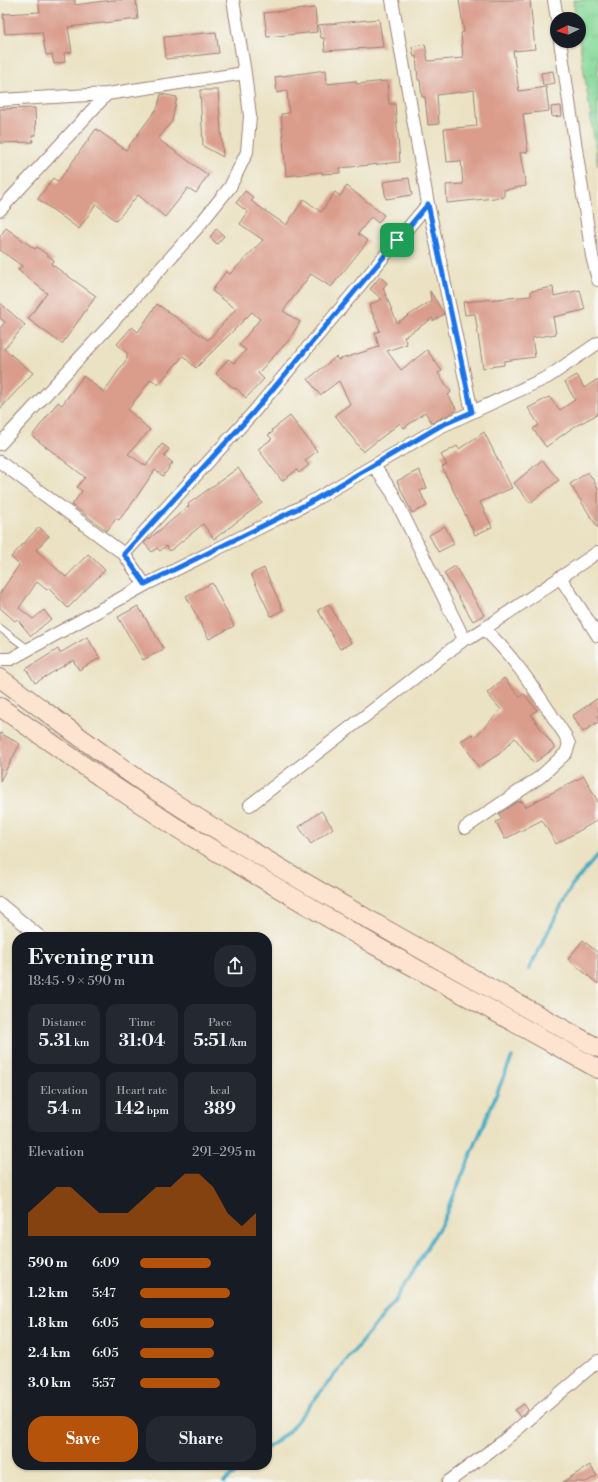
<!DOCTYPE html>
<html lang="en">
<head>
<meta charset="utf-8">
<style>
  body { margin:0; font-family:"Libre Bodoni",serif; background:#242831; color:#f1f3f6; height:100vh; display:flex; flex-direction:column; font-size:15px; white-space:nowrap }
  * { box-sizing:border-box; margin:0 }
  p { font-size:13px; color:#9ea1a6 }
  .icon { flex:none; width:22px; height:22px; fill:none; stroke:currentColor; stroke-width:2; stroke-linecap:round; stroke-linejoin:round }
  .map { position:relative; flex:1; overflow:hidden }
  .side { position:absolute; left:12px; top:932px; width:260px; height:538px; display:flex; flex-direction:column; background:#171b24; border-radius:16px; box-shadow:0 1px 3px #0004 }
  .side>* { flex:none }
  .needle { width:26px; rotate:265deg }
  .tools { position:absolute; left:550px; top:12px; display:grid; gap:8px }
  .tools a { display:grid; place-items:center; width:36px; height:36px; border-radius:50%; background:#171b24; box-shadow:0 1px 3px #0004; font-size:20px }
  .pin { position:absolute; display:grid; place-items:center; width:34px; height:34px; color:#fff; margin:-17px; border-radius:8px; box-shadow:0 2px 6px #0006 }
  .round { display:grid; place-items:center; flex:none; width:42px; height:42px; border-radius:16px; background:#242831 }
  .headline { display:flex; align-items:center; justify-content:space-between; height:68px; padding:0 16px }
  h1 { font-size:22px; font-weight:800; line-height:30px }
  .figures { display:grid; grid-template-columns:repeat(3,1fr); gap:6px; height:68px; padding:4px 16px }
  .figures div { display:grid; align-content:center; border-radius:10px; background:#242831; text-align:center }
  .figures b { font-size:17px; font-weight:800 }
  .figures small { font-size:11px; font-weight:400 }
  .figures p { font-size:11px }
  .chart { height:112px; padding:8px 16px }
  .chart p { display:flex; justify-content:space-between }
  .chart svg { width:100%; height:72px; margin-top:4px; fill:#b45309; opacity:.7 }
  .cta { display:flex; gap:8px; margin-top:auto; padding:8px 16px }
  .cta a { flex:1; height:46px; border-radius:16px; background:#b45309; color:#fff; font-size:16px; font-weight:800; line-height:46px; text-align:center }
  .cta a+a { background:#242831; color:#f1f3f6 }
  ul { padding:0 16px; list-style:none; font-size:13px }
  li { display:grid; grid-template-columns:64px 48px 1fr; align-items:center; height:30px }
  li i { height:10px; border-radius:5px; background:#b45309 }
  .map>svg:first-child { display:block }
  .grass { fill:url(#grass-tufts); stroke:#687c62 }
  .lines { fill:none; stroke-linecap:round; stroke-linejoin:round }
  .stream { stroke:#43aac3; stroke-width:3.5 }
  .building { fill:#da9c8b }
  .service-casing { stroke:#9a8077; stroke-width:8 }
  .minor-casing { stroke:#9a8077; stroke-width:14 }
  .secondary-casing { stroke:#9a8077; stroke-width:20 }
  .service { stroke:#fff; stroke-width:6 }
  .minor { stroke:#fff; stroke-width:12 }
  .secondary { stroke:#fde4d0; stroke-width:18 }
  .route-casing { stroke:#fff; stroke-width:8 }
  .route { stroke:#1a73e8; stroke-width:5 }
</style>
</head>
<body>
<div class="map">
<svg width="598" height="1482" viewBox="0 0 598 1482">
  <defs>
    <pattern id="grass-tufts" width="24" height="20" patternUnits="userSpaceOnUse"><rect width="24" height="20" fill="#86d99a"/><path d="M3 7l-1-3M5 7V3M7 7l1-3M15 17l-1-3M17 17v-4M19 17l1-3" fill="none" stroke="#75ba85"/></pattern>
  </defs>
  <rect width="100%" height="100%" fill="#f6f6f2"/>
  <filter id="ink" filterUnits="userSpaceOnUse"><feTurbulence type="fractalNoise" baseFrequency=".025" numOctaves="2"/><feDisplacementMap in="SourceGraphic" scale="8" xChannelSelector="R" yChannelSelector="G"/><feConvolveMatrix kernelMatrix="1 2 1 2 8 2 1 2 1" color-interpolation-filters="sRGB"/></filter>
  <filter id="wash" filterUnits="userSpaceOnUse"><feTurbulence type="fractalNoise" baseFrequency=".012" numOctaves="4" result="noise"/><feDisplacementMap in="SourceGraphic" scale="16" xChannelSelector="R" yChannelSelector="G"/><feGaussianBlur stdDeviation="0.9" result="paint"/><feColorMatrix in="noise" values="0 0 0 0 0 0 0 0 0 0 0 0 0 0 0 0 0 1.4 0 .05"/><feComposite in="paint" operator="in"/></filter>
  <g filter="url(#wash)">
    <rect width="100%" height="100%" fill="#ebe2c3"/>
    <path class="grass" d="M573 0H598V166L579 38V19H576Z"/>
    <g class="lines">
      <path class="stream" d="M529 969 572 885 598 855
        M267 1448 288 1432 395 1301 443 1221 512 1057
        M224 1482 246 1465"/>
    </g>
    <g id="blocks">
      <path class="building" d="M38 0H75V5L112 0H136L138 19 68 27 72 52 64 53 65 62 54 64 52 54 46 55 42 32 5 34 3 14 40 12Z
        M459 0H530L535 49 513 51 519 91 546 87 549 111 523 114 528 152 520 153 526 186 504 190V197L447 203 446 185 463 184 461 161 447 162 444 129 477 126 474 90 437 95 439 124 428 125 425 97H422L420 80H418L416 56 414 57 412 47 425 44 428 61 463 58 461 33 464 32Z
        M315 8 317 32 267 37 264 13Z
        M379 19 383 47 325 51 324 38H321L318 25Z
        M216 32 219 53 166 59 164 37Z
        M326 70 327 84 356 81V84L387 81 389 104H395L400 162 340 168V173L322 174V172L286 176 281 114 289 113 287 91 277 93 275 77Z
        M553 71 555 83 543 85 541 73Z
        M200 90H218L223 157 203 146Z
        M161 94 177 97 172 121 158 139 208 175 196 193 188 188 165 217 138 195 116 221 96 204 79 229 38 199 53 178 58 182 96 129 126 150 158 107Z
        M561 106 562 116 552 117 551 107Z
        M35 108 36 135H32L33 142 0 143V109Z
        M409 178 412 195 386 199 383 182Z
        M347 186 384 215 378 223 371 217 358 234 368 241 331 287 311 274 283 311 300 322 289 340 258 373 264 379 246 398 236 388 235 389 216 374 228 359 234 363 246 350 239 345 260 319 252 312 196 368 183 356 158 385 151 379 128 410 150 430 128 454 146 466 162 444 169 449 164 456 173 463 163 476 155 470 133 502 119 520 116 518 107 531 72 505 82 491 77 487 85 477 32 436 58 402 62 405 83 376 104 392 128 357 126 356 128 354 117 344 132 327 138 332 157 304 208 340 236 309 212 291 226 271 230 274 263 240 240 224 248 212 236 203 245 191 254 198 251 201 286 225 304 199 321 212 335 192 340 196Z
        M6 228 35 249 37 247 54 260 51 264 96 296 62 344 28 319 47 293 18 270 22 266 0 250V236Z
        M216 229 224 236 217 244 210 237Z
        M380 277 387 283 383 288 397 323 431 301 430 291 444 314 433 321V318L404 337 407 344 387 351 401 370 427 350 442 371 438 373 451 392 448 395 457 410 432 423 425 412 404 428 400 423 363 452 335 415 350 404 339 381 320 395 308 379 336 357 338 360 379 347 375 333 380 331 369 305 382 299 370 289Z
        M553 287 554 296 580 290 585 310 553 317 556 334 532 338 535 357 504 361V365L483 368 475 314 465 315 463 302 531 296V291Z
        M0 303 25 325 4 349 33 373 0 409V328L5 322 0 318Z
        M577 375 584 388 598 379V414L572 428 546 447 533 429 539 425 528 408 549 397 560 410 575 400 565 382Z
        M290 416 317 451 305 461 309 465 299 473 297 470 282 481 258 449 272 439 268 435 273 432 272 430Z
        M484 432 512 488 480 502 492 527 475 535 442 467 447 465 441 455 457 446 459 449Z
        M542 460 559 480 530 503 514 483Z
        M238 468 262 503 214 539 203 524 170 551 166 546 160 551 157 548 152 552 144 543 189 506 188 504Z
        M419 470 427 488 420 491 427 506 412 513 397 481Z
        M588 472 598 488V528L570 484Z
        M445 526 454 544 438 552 429 535Z
        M39 527 49 536 36 550 66 577 88 554 105 570 68 608 48 588 47 590 37 582 19 608 33 619 44 610 51 619 31 636 17 619 15 621 0 608V593L19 565 11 557Z
        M455 566 484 615 473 621 444 573Z
        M264 568 283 610 271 616 251 574Z
        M212 583 234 626 209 639 186 596Z
        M329 604 351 643 340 649 318 610Z
        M138 606 164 649 143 660 118 617Z
        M87 637 100 658 79 670 73 660 35 683 26 669 58 649 60 653Z
        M504 678 520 697 524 694 537 710 531 715 555 748 534 763 515 738 499 754 479 767 461 741 472 734 475 737 501 710 487 693Z
        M598 698V722L583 732 572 716Z
        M0 733 20 744 0 781Z
        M584 776 598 802V820L556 844 542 820 505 839 496 822 502 819 499 814 517 802 522 801 525 807Z
        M321 811 333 828 311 844 299 827Z
        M583 940 598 953V984L568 959Z
        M524 1404 528 1410 520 1417 515 1410Z
        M590 1465 597 1476 586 1482H563Z"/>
    </g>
  </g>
  <g filter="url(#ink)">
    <use href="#blocks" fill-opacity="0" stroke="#9a8077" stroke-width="1"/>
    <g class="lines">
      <g class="service-casing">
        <path id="service" d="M0 628 27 648"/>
      </g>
      <g class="minor-casing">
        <path id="minor" d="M392 0 428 204 472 412
          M554 0 557 19
          M560 41 592 256 598 280
          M0 100 107 94 245 73 233 0
          M0 210 107 94
          M0 444 111 324 197 228 230 187 247 152 250 116 245 73
          M0 462 124 554
          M374 466 392 492 463 637 470 638 484 629C517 659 540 698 565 735L569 744 566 753 540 777 465 828
          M560 577 598 636
          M145 585 124 554 252 414 428 204
          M484 629 598 552
          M0 659H11L145 585 309 503 440 427 548 377 598 343
          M250 805 466 638
          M0 904 40 937
          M448 1482 501 1443 598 1361"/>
      </g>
      <g class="secondary-casing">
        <path id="secondary" d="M0 678C63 724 124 772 190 813 323 896 461 972 598 1048
          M0 707 100 777 180 830 374 945 598 1069"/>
      </g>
      <use href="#service" class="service"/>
      <use href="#minor" class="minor"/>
      <use href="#secondary" class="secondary"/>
    </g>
  </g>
  <g class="lines" filter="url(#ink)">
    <g class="route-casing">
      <path id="route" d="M428 204 472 412 440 426 309 503 145 584 124 554 252 414Z"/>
    </g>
    <use href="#route" class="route"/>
  </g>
</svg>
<div class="tools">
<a><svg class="needle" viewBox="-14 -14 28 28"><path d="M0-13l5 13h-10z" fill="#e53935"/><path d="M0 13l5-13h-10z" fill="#9ea1a6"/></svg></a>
</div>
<div class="pin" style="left:397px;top:240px;background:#1e9e55"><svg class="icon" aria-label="arrive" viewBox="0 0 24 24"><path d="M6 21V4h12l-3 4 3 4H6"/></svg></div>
<section class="side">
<div class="headline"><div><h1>Evening run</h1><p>18:45 · 9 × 590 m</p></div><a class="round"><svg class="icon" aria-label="share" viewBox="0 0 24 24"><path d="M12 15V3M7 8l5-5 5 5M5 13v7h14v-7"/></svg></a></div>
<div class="figures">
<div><p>Distance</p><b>5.31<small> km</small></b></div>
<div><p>Time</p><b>31:04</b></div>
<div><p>Pace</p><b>5:51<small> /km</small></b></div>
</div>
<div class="figures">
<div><p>Elevation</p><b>54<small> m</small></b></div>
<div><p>Heart rate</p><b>142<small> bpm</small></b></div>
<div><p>kcal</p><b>389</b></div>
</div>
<div class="chart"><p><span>Elevation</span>291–295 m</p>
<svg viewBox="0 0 160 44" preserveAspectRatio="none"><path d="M0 44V30L10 22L20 14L30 14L40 22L50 30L60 30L70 30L80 22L90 14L100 14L110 6L120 6L130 14L140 30L150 38L160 30V44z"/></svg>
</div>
<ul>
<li><b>590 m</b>6:09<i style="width:61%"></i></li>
<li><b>1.2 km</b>5:47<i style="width:78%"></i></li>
<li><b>1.8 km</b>6:05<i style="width:64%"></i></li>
<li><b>2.4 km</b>6:05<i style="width:64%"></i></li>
<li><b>3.0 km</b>5:57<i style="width:69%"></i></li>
</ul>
<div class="cta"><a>Save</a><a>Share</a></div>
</section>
</div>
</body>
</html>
